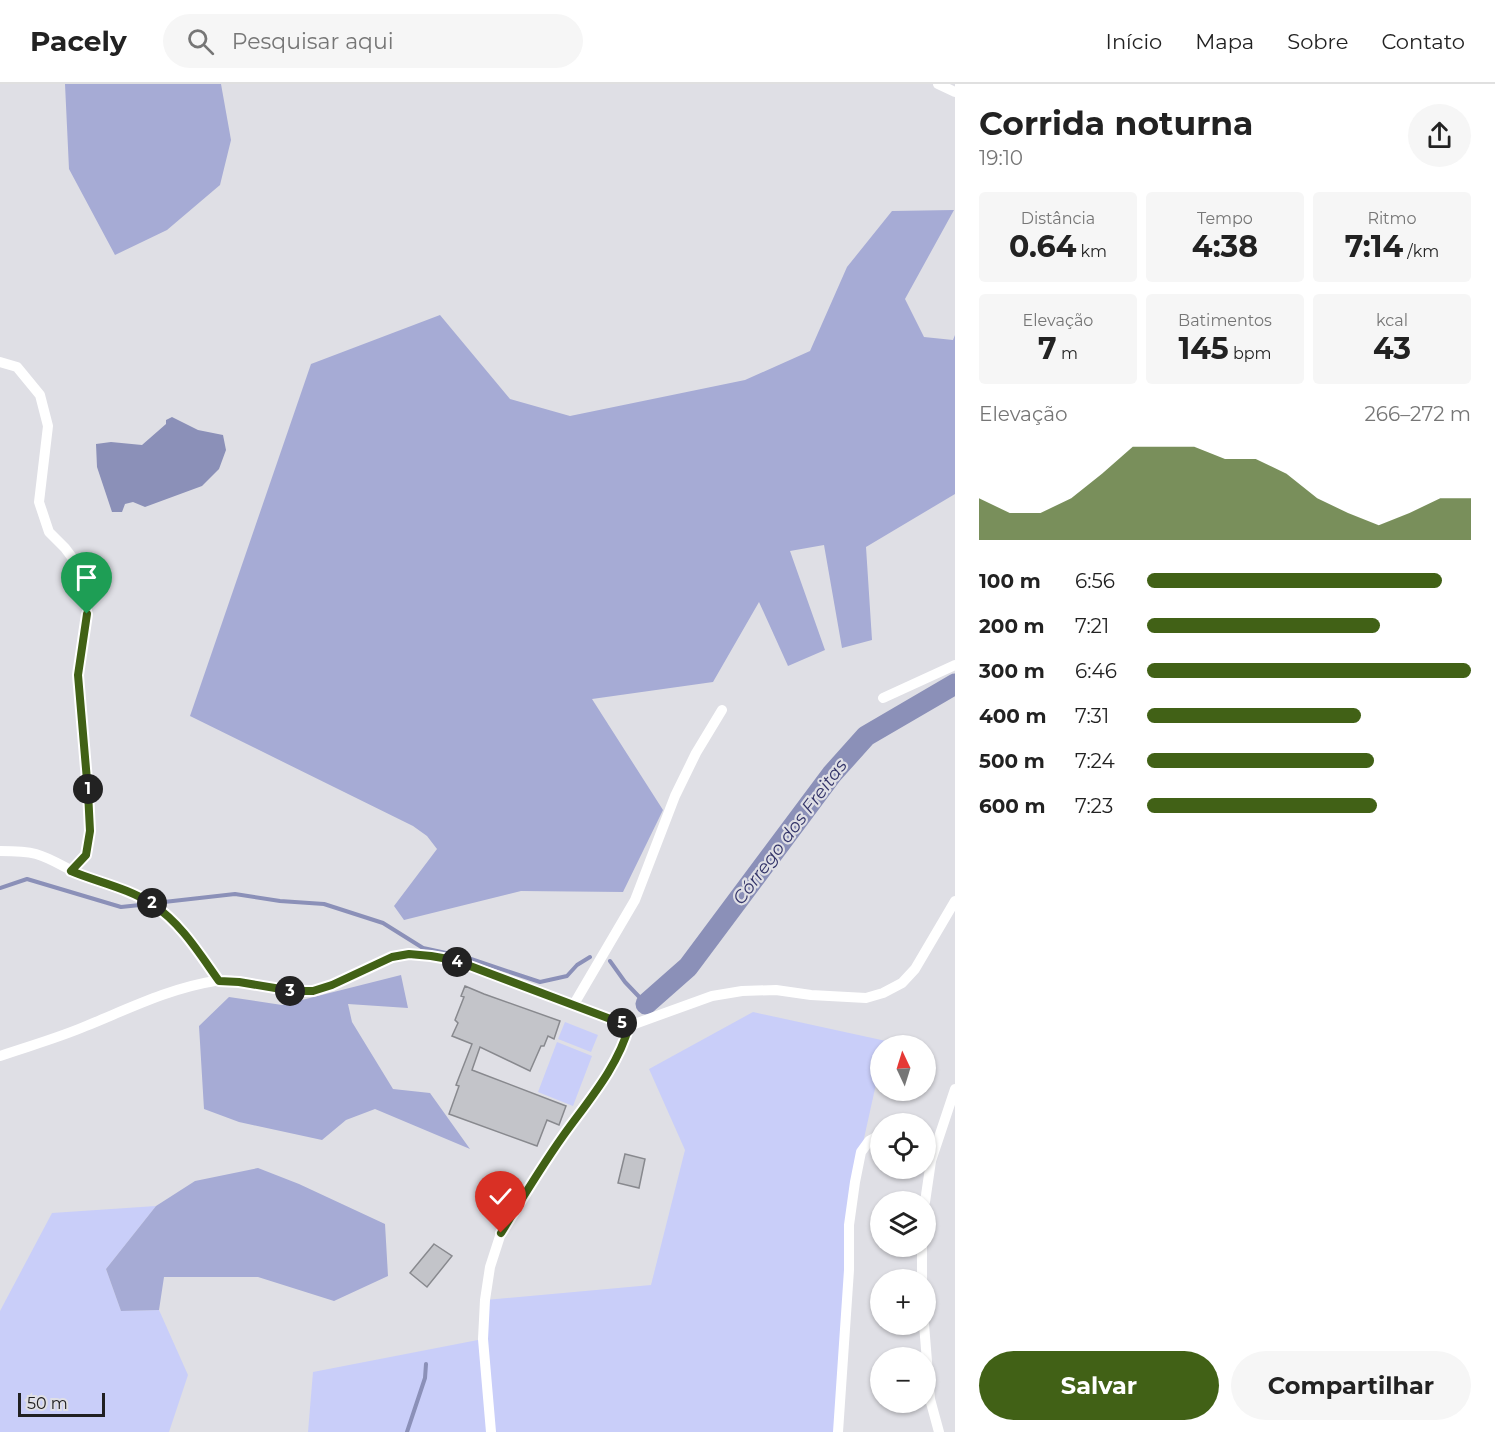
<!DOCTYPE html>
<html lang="pt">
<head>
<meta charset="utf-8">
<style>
  body { margin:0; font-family:Montserrat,sans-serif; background:#f6f6f6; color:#222; height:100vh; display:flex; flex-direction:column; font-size:22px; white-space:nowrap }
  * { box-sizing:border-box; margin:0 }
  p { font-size:20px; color:#767676 }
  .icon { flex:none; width:33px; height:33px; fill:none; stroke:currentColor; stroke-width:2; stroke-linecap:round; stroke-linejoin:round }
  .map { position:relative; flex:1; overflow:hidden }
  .drawer { display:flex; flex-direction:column; background:#fff; width:540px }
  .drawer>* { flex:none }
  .needle { width:39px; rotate:356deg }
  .buttons { position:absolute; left:870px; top:951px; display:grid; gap:12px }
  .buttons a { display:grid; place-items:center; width:66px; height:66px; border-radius:50%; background:#fff; box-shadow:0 2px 4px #0004; font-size:30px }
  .scale { position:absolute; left:18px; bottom:15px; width:87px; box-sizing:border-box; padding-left:6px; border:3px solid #202022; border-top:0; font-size:16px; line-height:21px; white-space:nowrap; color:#202022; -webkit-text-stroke:4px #dfdfe5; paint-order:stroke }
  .pin { position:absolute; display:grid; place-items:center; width:51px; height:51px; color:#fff; margin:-62px -26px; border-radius:50% 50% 50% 0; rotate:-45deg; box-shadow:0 0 6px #0007 }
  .pin .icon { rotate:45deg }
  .km { position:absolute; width:30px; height:30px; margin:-15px; border-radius:50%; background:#222; color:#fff; font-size:16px; line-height:30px; text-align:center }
  .round { display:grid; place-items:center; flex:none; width:63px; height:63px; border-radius:32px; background:#f6f6f6 }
  .headline { display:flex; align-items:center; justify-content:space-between; height:102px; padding:0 24px }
  h1 { font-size:33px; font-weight:700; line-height:45px }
  .figures { display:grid; grid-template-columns:repeat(3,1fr); gap:9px; height:102px; padding:6px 24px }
  .figures div { display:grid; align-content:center; border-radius:6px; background:#f6f6f6; text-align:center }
  .figures b { font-size:30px; font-weight:700 }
  .figures small { font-size:16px; font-weight:400 }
  .figures p { font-size:16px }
  .chart { height:168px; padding:12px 24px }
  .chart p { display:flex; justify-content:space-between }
  .chart svg { width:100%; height:108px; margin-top:6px; fill:#416116; opacity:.7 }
  .action { display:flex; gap:12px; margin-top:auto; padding:12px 24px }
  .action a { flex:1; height:69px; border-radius:36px; background:#416116; color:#fff; font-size:24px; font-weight:700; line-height:69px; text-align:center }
  .action a+a { background:#f6f6f6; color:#222 }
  ul { padding:0 24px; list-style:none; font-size:20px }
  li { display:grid; grid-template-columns:96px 72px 1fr; align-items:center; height:45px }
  li i { height:15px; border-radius:8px; background:#416116 }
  header { display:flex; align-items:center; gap:36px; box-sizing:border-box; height:84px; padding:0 30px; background:#fff; border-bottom:2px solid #e0e0e0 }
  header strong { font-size:28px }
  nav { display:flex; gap:33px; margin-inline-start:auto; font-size:21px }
  .search { width:420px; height:54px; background:#f6f6f6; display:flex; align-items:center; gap:15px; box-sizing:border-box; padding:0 21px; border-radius:33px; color:#767676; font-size:22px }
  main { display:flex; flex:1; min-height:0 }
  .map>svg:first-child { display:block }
  .green { fill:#c9cef9 }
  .forest { fill:#a6abd5 }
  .water { fill:#8b90b8 }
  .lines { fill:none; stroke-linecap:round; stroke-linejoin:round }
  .stream { stroke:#8b90b8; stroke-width:4 }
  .river { stroke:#8b90b8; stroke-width:21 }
  .building { fill:#c3c4c9; stroke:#88898e; stroke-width:1.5 }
  .minor { stroke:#fff; stroke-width:10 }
  .route-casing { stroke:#fff; stroke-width:12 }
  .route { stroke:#416116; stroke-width:8 }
  .labels { text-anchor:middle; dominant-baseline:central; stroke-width:4.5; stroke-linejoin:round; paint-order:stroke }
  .water-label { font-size:18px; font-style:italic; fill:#333469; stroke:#dfdfe5 }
</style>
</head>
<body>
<header>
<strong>Pacely</strong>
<div class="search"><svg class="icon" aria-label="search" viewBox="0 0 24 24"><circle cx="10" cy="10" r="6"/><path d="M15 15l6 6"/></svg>Pesquisar aqui</div>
<nav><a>Início</a><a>Mapa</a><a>Sobre</a><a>Contato</a></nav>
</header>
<main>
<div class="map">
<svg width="955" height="1348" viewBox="0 0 955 1348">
  <rect width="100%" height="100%" fill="#dfdfe5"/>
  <path class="green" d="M753 928 886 957 885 961 880 962V982L861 1068 849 1141 838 1348H308L313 1288 483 1255 485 1216 651 1201 685 1066 649 985Z
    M565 938 598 951 591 968 558 955Z
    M557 958 592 972 573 1022 538 1008Z
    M156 1122 106 1185 121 1227 159 1226 188 1291 169 1348H0V1227L52 1129Z"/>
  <path class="forest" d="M65 0H221L231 56 220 101 167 146 115 171 69 85Z
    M954 126 905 215 924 253 953 256 955 251V410L866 463 872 556 842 564 824 461 790 467 825 566 788 582 759 518 713 598 592 615 663 726 623 808 521 807 404 836 394 822 437 765 427 752 413 742 190 632 311 280 440 231 510 315 570 332 745 296 810 267 847 183 892 127Z
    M401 891 408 924 348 920 352 938 393 1005 430 1009 470 1065 375 1025 346 1036 322 1056 239 1038 204 1025 199 942 229 913 282 921Z
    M258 1084 299 1100 385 1140 388 1192 334 1217 258 1193H164L159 1226 121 1227 106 1185 156 1122 195 1097Z"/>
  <path class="water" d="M172 333 198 346 223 351 226 366 219 385 202 402 145 423 133 418 125 420 122 428H112L97 383 96 360 111 358 142 361 166 340V336Z"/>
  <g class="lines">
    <path class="stream" d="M0 804 27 795 121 823 140 821
      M164 818 235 810 280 817 324 820 383 839 423 864 446 869
      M453 871 468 874 540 898 567 892 577 881 590 873
      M610 877 625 898 646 920
      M407 1348 425 1294 426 1280"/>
    <path class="river" d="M646 920 688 883 832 690 866 652 955 600"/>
  </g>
  <path class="building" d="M465 902 484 910 560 937 554 955 548 952 544 962H541L530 987 480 963 472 986 566 1022 559 1041 547 1036 537 1062 449 1030 459 1002 456 1001 472 960 452 952 458 939 455 936 464 913 461 912Z
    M625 1070 645 1075 639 1104 618 1099Z
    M434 1160 452 1172 427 1203 410 1189Z"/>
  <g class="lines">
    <path class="minor" d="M938 0 955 8
      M0 278 17 283 40 311 48 342 39 418 49 448 65 464 83 488 87 507V530L78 591 88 707 90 747 86 771 71 787
      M883 614 955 581
      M0 767C12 767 25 767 36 770 54 775 69 787 86 793 108 801 130 807 150 818 180 836 199 869 219 897
      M574 920 635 816 675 712 696 669 722 626
      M0 972C29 962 58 954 86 942 128 925 170 904 215 897 249 893 282 913 315 906 347 899 378 873 409 870 424 869 439 873 454 876L629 942 712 912 742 907 776 906 811 911 866 914 883 909 902 899 915 885 955 817
      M931 1077 955 1005
      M925 1118 931 1077 926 1069
      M922 1196V1162
      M924 1240 930 1315 939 1348
      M491 1348 483 1255 485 1216 490 1183 501 1149 521 1115 561 1054 605 993 625 955 629 942
      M838 1348 849 1186V1141L855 1098 861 1068 869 1057 880 1051"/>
  </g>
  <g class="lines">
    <g class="route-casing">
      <path id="route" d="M87 530 78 591 88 708 90 747 86 771 71 787C97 798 128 804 152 820 181 839 199 869 219 897L239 898 293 907H313L332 901 392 873 409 870 431 872 454 876 629 942C618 983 588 1017 563 1052 541 1083 521 1116 501 1149"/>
    </g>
    <use href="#route" class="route"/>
  </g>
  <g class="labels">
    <g class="water-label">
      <text transform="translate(790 748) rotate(-53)">Córrego dos Freitas</text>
    </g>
  </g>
</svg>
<div class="buttons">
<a><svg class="needle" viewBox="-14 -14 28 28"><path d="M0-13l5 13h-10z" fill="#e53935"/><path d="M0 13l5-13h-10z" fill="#767676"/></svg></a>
<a><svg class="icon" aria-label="locate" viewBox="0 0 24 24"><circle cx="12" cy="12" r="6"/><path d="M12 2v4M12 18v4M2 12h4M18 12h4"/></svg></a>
<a><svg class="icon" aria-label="layers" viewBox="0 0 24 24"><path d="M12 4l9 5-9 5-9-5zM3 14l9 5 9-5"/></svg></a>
<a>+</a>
<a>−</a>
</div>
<div class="scale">50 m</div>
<div class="pin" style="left:87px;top:530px;background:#1e9e55"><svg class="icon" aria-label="arrive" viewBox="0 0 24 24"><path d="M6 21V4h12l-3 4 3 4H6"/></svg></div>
<div class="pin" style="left:501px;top:1149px;background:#d93025"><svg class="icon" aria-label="check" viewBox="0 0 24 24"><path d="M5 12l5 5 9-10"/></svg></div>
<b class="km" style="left:88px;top:705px">1</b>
<b class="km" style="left:152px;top:819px">2</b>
<b class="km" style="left:290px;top:907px">3</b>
<b class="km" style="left:457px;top:878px">4</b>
<b class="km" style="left:622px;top:939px">5</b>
</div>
<section class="drawer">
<div class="headline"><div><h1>Corrida noturna</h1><p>19:10</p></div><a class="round"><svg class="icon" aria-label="share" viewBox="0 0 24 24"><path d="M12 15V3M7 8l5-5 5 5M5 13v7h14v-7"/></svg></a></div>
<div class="figures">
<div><p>Distância</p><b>0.64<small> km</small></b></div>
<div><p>Tempo</p><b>4:38</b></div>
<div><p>Ritmo</p><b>7:14<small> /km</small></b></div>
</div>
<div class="figures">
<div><p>Elevação</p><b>7<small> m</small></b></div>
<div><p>Batimentos</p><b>145<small> bpm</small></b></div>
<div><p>kcal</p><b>43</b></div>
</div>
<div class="chart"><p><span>Elevação</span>266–272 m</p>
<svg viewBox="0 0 160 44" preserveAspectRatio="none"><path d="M0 44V27L10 33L20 33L30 27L40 17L50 6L60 6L70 6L80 11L90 11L100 17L110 27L120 33L130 38L140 33L150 27L160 27V44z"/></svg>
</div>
<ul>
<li><b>100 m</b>6:56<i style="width:91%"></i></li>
<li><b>200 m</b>7:21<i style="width:72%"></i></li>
<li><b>300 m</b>6:46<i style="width:100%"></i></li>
<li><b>400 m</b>7:31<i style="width:66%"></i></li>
<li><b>500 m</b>7:24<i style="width:70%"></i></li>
<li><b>600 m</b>7:23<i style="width:71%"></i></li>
</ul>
<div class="action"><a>Salvar</a><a>Compartilhar</a></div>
</section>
</main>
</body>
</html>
